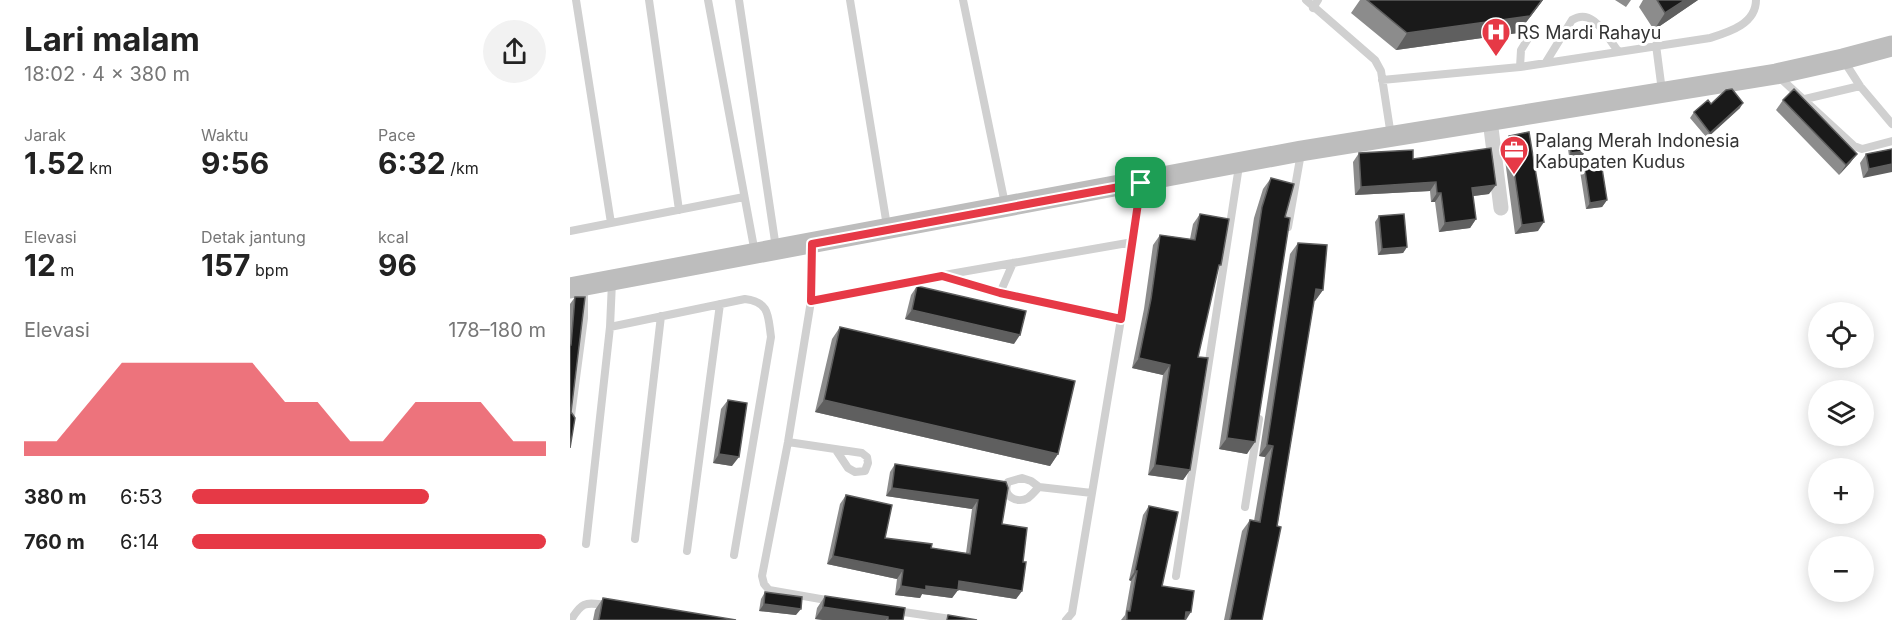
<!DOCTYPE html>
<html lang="id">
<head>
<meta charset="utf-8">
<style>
  body { margin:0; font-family:Inter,sans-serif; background:#f2f2f2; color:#222; height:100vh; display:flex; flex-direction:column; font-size:22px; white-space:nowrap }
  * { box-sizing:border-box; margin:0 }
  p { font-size:20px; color:#767676 }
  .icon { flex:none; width:33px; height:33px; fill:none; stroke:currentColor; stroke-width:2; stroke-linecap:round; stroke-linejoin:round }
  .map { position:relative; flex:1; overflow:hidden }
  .sheet { display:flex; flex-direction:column; background:#fff; width:570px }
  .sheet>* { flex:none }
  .buttons { position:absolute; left:1238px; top:302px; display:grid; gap:12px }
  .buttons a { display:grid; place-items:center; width:66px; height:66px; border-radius:50%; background:#fff; box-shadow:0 3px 15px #0003; font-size:30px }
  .pin { position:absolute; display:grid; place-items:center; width:51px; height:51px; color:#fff; margin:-26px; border-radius:12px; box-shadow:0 3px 9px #0006 }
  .round { display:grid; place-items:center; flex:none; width:63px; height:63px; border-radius:32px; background:#f2f2f2 }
  .summary { display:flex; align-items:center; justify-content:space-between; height:102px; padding:0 24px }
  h1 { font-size:33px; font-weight:700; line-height:45px }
  .figures { display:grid; grid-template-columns:repeat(3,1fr); gap:9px; height:102px; padding:6px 24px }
  .figures div { display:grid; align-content:center }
  .figures b { font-size:30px; font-weight:700 }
  .figures small { font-size:16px; font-weight:400 }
  .figures p { font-size:16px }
  .chart { height:168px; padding:12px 24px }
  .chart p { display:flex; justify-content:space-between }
  .chart svg { width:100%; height:108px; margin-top:6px; fill:#e63946; opacity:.7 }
  ul { padding:0 24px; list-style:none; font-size:20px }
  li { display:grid; grid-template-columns:96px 72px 1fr; align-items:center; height:45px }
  li i { height:15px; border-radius:8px; background:#e63946 }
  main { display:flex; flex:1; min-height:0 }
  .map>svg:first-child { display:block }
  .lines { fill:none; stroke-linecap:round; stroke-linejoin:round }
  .service { stroke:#d0d0d0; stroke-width:8 }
  .minor { stroke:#d0d0d0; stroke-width:15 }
  .secondary { stroke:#bdbdbd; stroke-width:21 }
  .wall { fill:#8c8c8c }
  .shaded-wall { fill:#5f5f5f }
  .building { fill:#1a1a1a; stroke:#5f5f5f; stroke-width:1.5 }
  .route-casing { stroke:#fff; stroke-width:12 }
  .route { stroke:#e63946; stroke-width:8 }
  .labels { text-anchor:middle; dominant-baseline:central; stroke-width:6; stroke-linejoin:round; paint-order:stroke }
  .poi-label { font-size:18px; fill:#333; stroke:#fff; text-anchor:start }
</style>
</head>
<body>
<main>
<section class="sheet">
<div class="summary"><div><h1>Lari malam</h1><p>18:02 · 4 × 380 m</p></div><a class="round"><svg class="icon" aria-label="share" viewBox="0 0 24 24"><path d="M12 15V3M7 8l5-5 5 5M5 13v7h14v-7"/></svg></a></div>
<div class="figures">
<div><p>Jarak</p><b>1.52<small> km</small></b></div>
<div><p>Waktu</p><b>9:56</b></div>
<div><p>Pace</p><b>6:32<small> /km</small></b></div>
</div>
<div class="figures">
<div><p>Elevasi</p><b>12<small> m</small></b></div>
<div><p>Detak jantung</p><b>157<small> bpm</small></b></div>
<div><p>kcal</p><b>96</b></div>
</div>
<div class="chart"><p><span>Elevasi</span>178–180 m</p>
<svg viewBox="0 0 160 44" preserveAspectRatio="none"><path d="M0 44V38L10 38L20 22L30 6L40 6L50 6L60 6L70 6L80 22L90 22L100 38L110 38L120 22L130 22L140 22L150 38L160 38V44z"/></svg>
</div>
<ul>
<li><b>380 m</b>6:53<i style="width:67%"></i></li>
<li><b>760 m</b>6:14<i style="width:100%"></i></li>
</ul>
</section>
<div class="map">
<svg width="1322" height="620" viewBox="0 0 1322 620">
  <rect width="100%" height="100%" fill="#fff"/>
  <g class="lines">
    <path class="service" d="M6 0 41 223
      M79 0 109 210
      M138 0 185 253
      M169 0 206 248
      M280 0 317 226
      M393 0 435 204
      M736 0 805 60 811 71 821 136
      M743 8 748 0
      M1086 45 1092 91
      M1274 61 1290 86 1322 124
      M976 62 1002 20C1023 7 1036 36 1048 51
      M950 67 951 50 961 34
      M1208 76 1284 146 1292 149 1322 141
      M812 80 950 67 1140 38C1159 32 1186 24 1186 0
      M1235 99 1290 86
      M718 227 731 153
      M0 231 174 197
      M241 246V301L218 442 192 576 194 584 199 590 262 601
      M373 276 430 293 551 319
      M430 293 443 263
      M241 301 340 281 563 242
      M40 327 175 299C200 302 198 316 201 337L164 555
      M0 423 14 318V296
      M218 442 292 453 297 457 298 463 295 471 285 472 278 468 266 450
      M452 478 461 481 469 487C466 490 462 495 458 498 447 504 431 496 438 482Z
      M469 487 522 493
      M675 507 689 419
      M65 539 91 316
      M16 544 40 327 42 282
      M117 551 150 304
      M606 576 669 166
      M327 611 387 620
      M1 620C13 600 16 603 38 605
      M496 620 502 613 551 319 571 184"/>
    <path class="minor" d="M920 120 931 208"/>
    <path class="secondary" d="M0 288 731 151 1206 74 1273 59 1322 46"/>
  </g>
  <path class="wall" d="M790 0H973L948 33 826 50 781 13Z
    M1045 0H1061L1056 7Z
    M1073 0H1128L1084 30 1069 7Z
    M1213 100 1287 154 1280 163 1269 175 1206 110Z
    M1141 104 1170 108 1137 138 1120 118 1124 112Z
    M939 136 968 231 945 234 933 145Z
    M999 138 1015 151 1013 155 999 156 997 142Z
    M1322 149 1293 178 1290 163 1296 154Z
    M789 153 843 159 919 194 903 196 906 219 900 228 869 232 865 202H861L860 191 785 195 783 162Z
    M1014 164 1037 200 1032 207 1016 209 1010 171Z
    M701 178 715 217 677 454 649 449 684 218 693 189Z
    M630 214 648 270 628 357 620 470 613 480 578 475 593 375 562 368 574 309 583 245 590 235 620 239 623 224Z
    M809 216 837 247 833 253 808 255 805 222Z
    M728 243 753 290 745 301H744L692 620H654L672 531 680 520 684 521 695 457 689 456 720 254Z
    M347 286 444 344 335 319 341 295Z
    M5 297 1 412 0 448V304Z
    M270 327 488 454 480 466 245 412 262 339Z
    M158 400 162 466 143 463 151 409Z
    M325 464 436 482 432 524 453 562 452 591 446 599 388 590 382 598 352 594 350 598 325 595 327 579 257 564 270 504 276 495 315 538 361 548 396 553 402 509 316 496 320 472Z
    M579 506 592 586 616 620H551L555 615 561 581 559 580 573 515Z
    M195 592 226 615 189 611 191 599Z
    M255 596 333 620H253L245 619 247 608Z
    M33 598 166 620H23L25 610Z"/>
  <path class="shaded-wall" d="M973 0 948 33 826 50 837 33Z
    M1115 0H1128L1084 30 1095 13Z
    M1173 103 1170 108 1137 138 1140 133Z
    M1015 151 1013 155 999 156 1001 153Z
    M1287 154 1280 163 1269 175 1276 165Z
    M1322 164V172L1293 178 1299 169Z
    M866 182 860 191 785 195 791 187Z
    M926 185 919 194 896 197 902 188Z
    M867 193H871L865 202H861Z
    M1037 200 1032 207 1016 209 1020 203Z
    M906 219 900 228 869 232 875 223Z
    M974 222 968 231 945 234 952 225Z
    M837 247 833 253 808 255 812 249Z
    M746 289 753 290 745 301 739 300Z
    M342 310 450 335 444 344 335 319Z
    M569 358 600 365 593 375 562 368Z
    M254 400 488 454 480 466 245 412Z
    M657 438 685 442 677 454 649 449Z
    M697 445 703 446 695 457 689 456Z
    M149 454 169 457 162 466 143 463Z
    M585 465 620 470 613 480 578 475Z
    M322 488 408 500 402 509 316 496Z
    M263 556 333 570 327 579 257 564Z
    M565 571H567L561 581 559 580Z
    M389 581 452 591 446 599 383 589Z
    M331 586H356L388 590 382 598 352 594 350 598 325 595Z
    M194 604 231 609 226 615 189 611Z
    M253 607 318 617 316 620H253L245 619Z
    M616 612H621L616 620Z"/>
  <path class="building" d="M797 0H972L960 16 837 33Z
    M1087 0H1115L1095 13Z
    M1162 89 1173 103 1140 133 1124 112 1138 100 1141 104 1156 90Z
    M1224 89 1287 154 1276 165 1213 100Z
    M959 132 974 222 952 225 939 136Z
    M1013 137 1015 151 1001 153 999 138Z
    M921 148 926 185 902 188 906 219 875 223 871 193H867L866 182 791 187 789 153 843 150V159Z
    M1322 149V164L1299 169 1296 154Z
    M1031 162 1037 200 1020 203 1014 164Z
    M701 178 724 184 715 217 720 218 685 442 657 438 692 207Z
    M630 214 659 219 651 265H649L628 357 638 358 620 470 585 465 600 365 569 358 581 299 590 235 625 240Z
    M834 214 837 247 812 249 809 216Z
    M728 243 757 245 753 290 746 289 707 526 711 527 692 620H660L680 520 690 522 703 446 697 445Z
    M347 286 456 311 450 335 342 310Z
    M5 297H15L1 412 5 418 0 448V345H1Z
    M270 327 505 381 488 454 254 400Z
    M158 400 177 403 169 457 149 454Z
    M325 464 436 482 438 488 432 524 457 528 453 562H456L452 591 389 581 388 590 356 586V590L331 586 333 570 263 556 276 495 322 505 315 538 362 544 361 548 400 554 408 500 322 488Z
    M579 506 608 512 592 586 624 591 621 612H616L615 620H557V611H560L567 571H565Z
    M195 592 232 597 231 609 194 604Z
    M255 596 335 608 333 620H318V617L253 607Z
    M33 598 166 620H29Z
    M378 615 407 620H377Z"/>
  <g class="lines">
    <g class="route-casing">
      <path id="route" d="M571 183 551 319 430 293 372 276 241 301 242 244Z"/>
    </g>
    <use href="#route" class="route"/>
  </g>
  <defs>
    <g id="hospital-pin" transform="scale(1.5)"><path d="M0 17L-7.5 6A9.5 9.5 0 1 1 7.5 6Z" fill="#e63946" stroke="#fff"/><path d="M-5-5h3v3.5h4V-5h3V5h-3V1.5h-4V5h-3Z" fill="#fff"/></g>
    <g id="office-pin" transform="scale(1.5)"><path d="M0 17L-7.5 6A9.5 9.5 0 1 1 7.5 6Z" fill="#e63946" stroke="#fff"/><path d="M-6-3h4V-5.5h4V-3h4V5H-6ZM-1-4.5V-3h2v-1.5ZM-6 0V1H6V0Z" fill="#fff"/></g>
  </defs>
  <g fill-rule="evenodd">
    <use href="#hospital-pin" x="926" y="32"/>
    <use href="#office-pin" x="944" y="150"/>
  </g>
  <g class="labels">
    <g class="poi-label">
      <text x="947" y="32">RS Mardi Rahayu</text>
      <text x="965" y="140">Palang Merah Indonesia<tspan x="965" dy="21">Kabupaten Kudus</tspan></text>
    </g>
  </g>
</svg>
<div class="buttons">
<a><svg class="icon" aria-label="locate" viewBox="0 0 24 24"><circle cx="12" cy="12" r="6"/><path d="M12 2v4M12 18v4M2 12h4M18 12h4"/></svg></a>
<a><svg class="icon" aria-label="layers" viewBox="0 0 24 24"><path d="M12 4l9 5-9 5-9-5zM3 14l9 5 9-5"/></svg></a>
<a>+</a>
<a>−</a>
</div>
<div class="pin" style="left:571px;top:183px;background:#1e9e55"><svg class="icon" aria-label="arrive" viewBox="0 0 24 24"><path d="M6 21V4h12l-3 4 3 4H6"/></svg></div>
</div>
</main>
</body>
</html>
